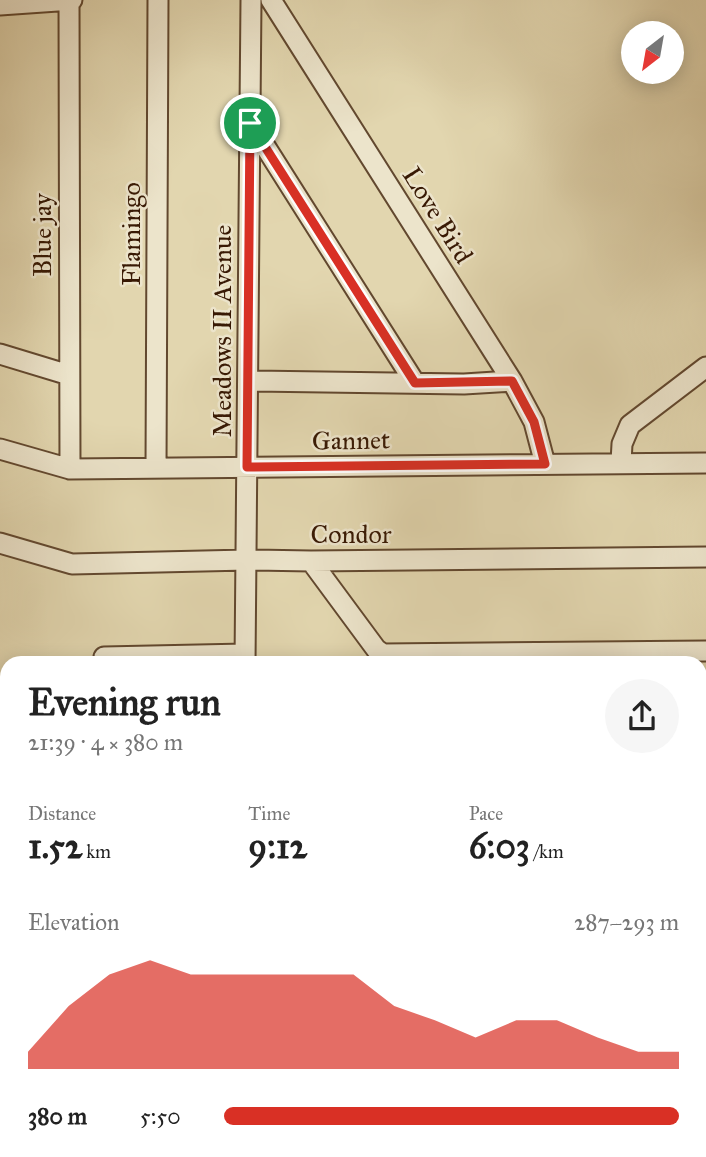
<!DOCTYPE html>
<html lang="en">
<head>
<meta charset="utf-8">
<style>
  body { margin:0; font-family:"IM FELL Great Primer",serif; background:#f6f6f6; color:#222; height:100vh; display:flex; flex-direction:column; font-size:26px; white-space:nowrap }
  * { box-sizing:border-box; margin:0 }
  p { font-size:23px; color:#767676 }
  .icon { flex:none; width:38px; height:38px; fill:none; stroke:currentColor; stroke-width:2; stroke-linecap:round; stroke-linejoin:round }
  .map { position:relative; flex:1; overflow:hidden }
  .panel { position:absolute; left:0px; top:656px; width:707px; height:502px; display:flex; flex-direction:column; background:#fff; border-radius:21px 21px 0 0; box-shadow:0 4px 18px #0003 }
  .panel>* { flex:none }
  .needle { width:46px; rotate:211deg }
  .fabs { position:absolute; left:621px; top:21px; display:grid; gap:14px }
  .fabs a { display:grid; place-items:center; width:63px; height:63px; border-radius:50%; background:#fff; box-shadow:0 4px 18px #0003; font-size:35px }
  .pin { position:absolute; display:grid; place-items:center; width:60px; height:60px; color:#fff; margin:-30px; border:4px solid #fff; border-radius:50%; box-shadow:0 2px 7px #0007 }
  .round { display:grid; place-items:center; flex:none; width:74px; height:74px; border-radius:37px; background:#f6f6f6 }
  .headline { display:flex; align-items:center; justify-content:space-between; height:119px; padding:0 28px }
  h1 { font-size:38px; font-weight:700; line-height:52px }
  .stats { display:grid; grid-template-columns:repeat(3,1fr); gap:10px; height:119px; padding:7px 28px }
  .stats div { display:grid; align-content:center }
  .stats b { font-size:35px; font-weight:700 }
  .stats small { font-size:19px; font-weight:400 }
  .stats p { font-size:19px }
  .chart { height:196px; padding:14px 28px }
  .chart p { display:flex; justify-content:space-between }
  .chart svg { width:100%; height:126px; margin-top:7px; fill:#d93025; opacity:.7 }
  ul { padding:0 28px; list-style:none; font-size:23px }
  li { display:grid; grid-template-columns:112px 84px 1fr; align-items:center; height:52px }
  li i { height:18px; border-radius:9px; background:#d93025 }
  .map>svg:first-child { display:block }
  .green { fill:#b9bc87; stroke:#786a46; stroke-width:2 }
  .lines { fill:none; stroke-linecap:round; stroke-linejoin:round }
  .minor-casing { stroke:#62482f; stroke-width:23 }
  .tertiary-casing { stroke:#62482f; stroke-width:28 }
  .minor { stroke:#ece4cb; stroke-width:19 }
  .tertiary { stroke:#ece4cb; stroke-width:24 }
  .route-casing { stroke:#fff; stroke-width:14 }
  .route { stroke:#d93025; stroke-width:9 }
  .labels { text-anchor:middle; dominant-baseline:central; stroke-width:5; stroke-linejoin:round; paint-order:stroke }
  .street-label { font-size:26px; fill:#381904; stroke:#ece4cb }
</style>
</head>
<body>
<div class="map">
<svg width="706" height="1157" viewBox="0 0 706 1157">
  <rect width="100%" height="100%" fill="#e2d6af"/>
  <filter id="stains"><feTurbulence type="fractalNoise" baseFrequency=".00286" numOctaves="4"/><feColorMatrix values="0 0 0 0 .2 0 0 0 0 .09 0 0 0 0 .02 0 0 0 .5 -.17"/></filter>
  <radialGradient id="worn" r=".72"><stop offset=".6" stop-color="#630" stop-opacity="0"/><stop offset="1" stop-color="#630" stop-opacity=".3"/></radialGradient>
  <path class="green" d="M700 703H706V819H700Z
    M7 744V821H0V745Z"/>
  <g class="lines">
    <g class="minor-casing">
      <path id="minor" d="M69 0 70 469
        M271 0 512 381 534 422 545 464
        M0 5 72 0
        M251 124 415 383
        M0 354 69 375
        M248 381 464 384 512 381
        M0 449 70 469 706 463
        M621 462 622 444 630 425 706 367
        M156 468 158 0
        M0 543 72 564 247 560 311 561 706 557
        M311 561 376 649 383 654 706 651
        M104 657 245 654
        M245 663 251 0
        M700 725H706
        M0 731H7
        M700 862H706
        M0 872H7
        M700 949H706
        M700 1026 706 1049
        M124 1152 134 1157
        M347 1152 350 1157
        M475 1152 478 1157
        M557 1152 559 1157
        M647 1152 648 1157"/>
    </g>
    <g class="tertiary-casing">
      <path id="tertiary" d="M0 1059 5 1060 0 1066"/>
    </g>
    <use href="#minor" class="minor"/>
    <use href="#tertiary" class="tertiary"/>
  </g>
  <g class="lines">
    <g class="route-casing">
      <path id="route" d="M250 123 415 383 512 381 534 422 545 464 247 467Z"/>
    </g>
    <use href="#route" class="route"/>
  </g>
  <g class="labels">
    <g class="street-label">
      <text transform="translate(438 215) rotate(58)">Love Bird</text>
      <text transform="translate(131 234) rotate(-90)">Flamingo</text>
      <text transform="translate(42 235) rotate(-90)">Blue jay</text>
      <text transform="translate(222 331) rotate(-90)">Meadows II Avenue</text>
      <text transform="translate(351 440) rotate(-1)">Gannet</text>
      <text x="351" y="534">Condor</text>
    </g>
  </g>
  <rect width="100%" height="100%" filter="url(#stains)"/>
  <rect width="100%" height="100%" fill="url(#worn)"/>
</svg>
<div class="fabs">
<a><svg class="needle" viewBox="-14 -14 28 28"><path d="M0-13l5 13h-10z" fill="#e53935"/><path d="M0 13l5-13h-10z" fill="#767676"/></svg></a>
</div>
<div class="pin" style="left:250px;top:123px;background:#1e9e55"><svg class="icon" aria-label="arrive" viewBox="0 0 24 24"><path d="M6 21V4h12l-3 4 3 4H6"/></svg></div>
<section class="panel">
<div class="headline"><div><h1>Evening run</h1><p>21:39 · 4 × 380 m</p></div><a class="round"><svg class="icon" aria-label="share" viewBox="0 0 24 24"><path d="M12 15V3M7 8l5-5 5 5M5 13v7h14v-7"/></svg></a></div>
<div class="stats">
<div><p>Distance</p><b>1.52<small> km</small></b></div>
<div><p>Time</p><b>9:12</b></div>
<div><p>Pace</p><b>6:03<small> /km</small></b></div>
</div>
<div class="chart"><p><span>Elevation</span>287–293 m</p>
<svg viewBox="0 0 160 44" preserveAspectRatio="none"><path d="M0 44V38L10 22L20 11L30 6L40 11L50 11L60 11L70 11L80 11L90 22L100 27L110 33L120 27L130 27L140 33L150 38L160 38V44z"/></svg>
</div>
<ul>
<li><b>380 m</b>5:50<i style="width:100%"></i></li>
</ul>
</section>
</div>
</body>
</html>
